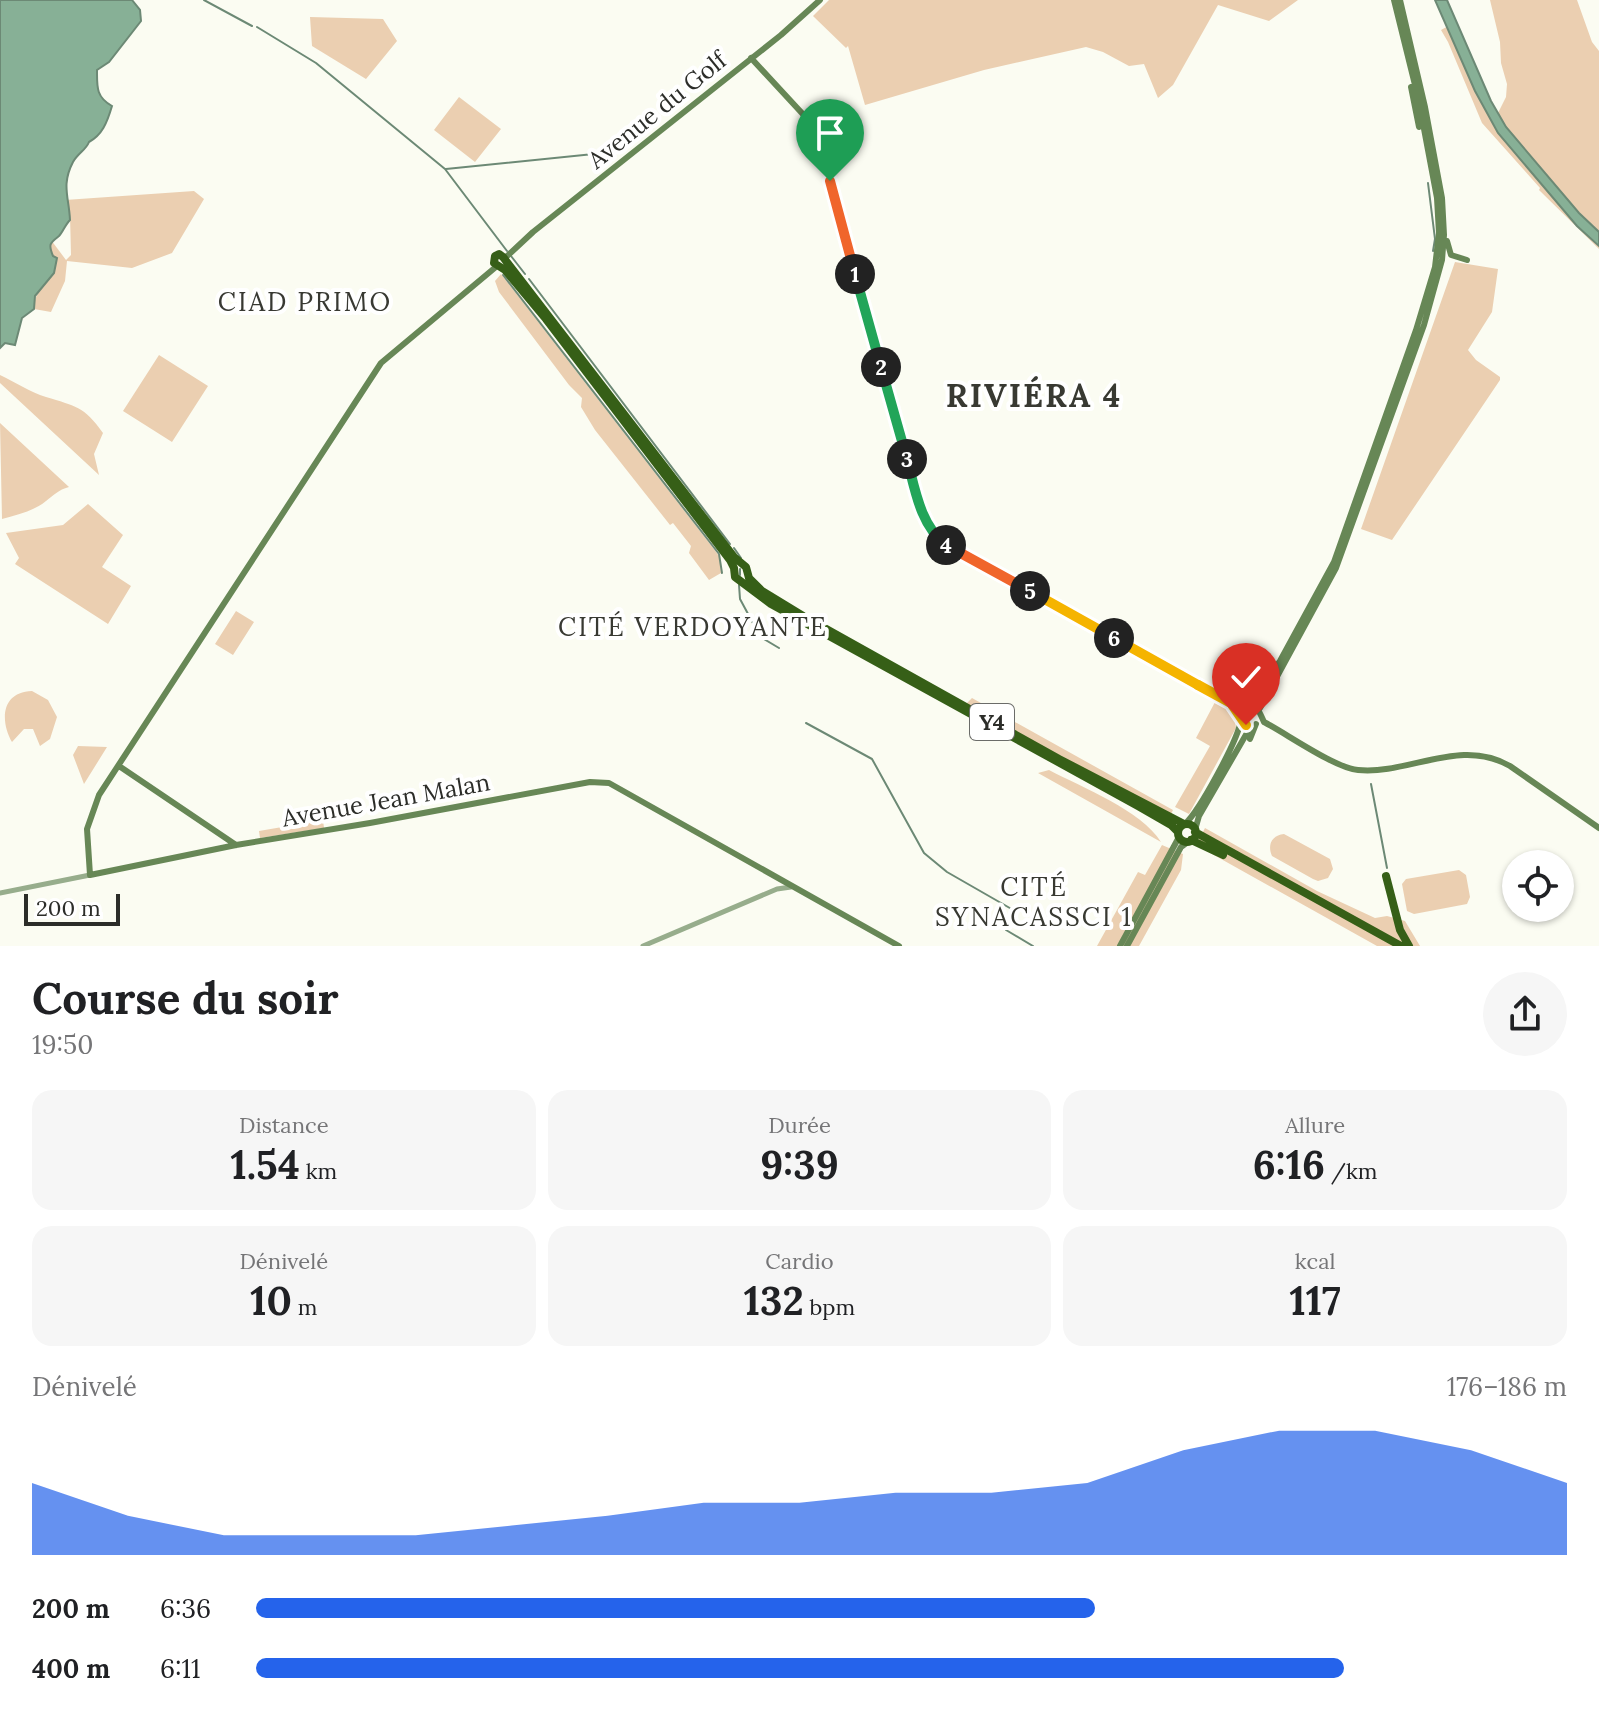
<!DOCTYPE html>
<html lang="fr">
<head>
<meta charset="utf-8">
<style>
  body { margin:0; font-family:Lora,serif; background:#f6f6f6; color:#202124; height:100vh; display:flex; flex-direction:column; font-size:30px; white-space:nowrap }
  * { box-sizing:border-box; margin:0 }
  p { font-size:26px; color:#757577 }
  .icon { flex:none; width:44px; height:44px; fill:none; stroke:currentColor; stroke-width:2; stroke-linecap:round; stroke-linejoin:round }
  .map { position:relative; height:946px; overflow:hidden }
  .panel { display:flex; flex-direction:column; background:#fff; flex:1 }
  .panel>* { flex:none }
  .controls { position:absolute; left:1502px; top:850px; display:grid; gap:16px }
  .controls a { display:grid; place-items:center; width:72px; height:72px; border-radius:50%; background:#fff; box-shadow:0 2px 6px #0004; font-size:40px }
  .scale { position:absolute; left:24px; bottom:20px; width:96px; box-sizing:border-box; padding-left:8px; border:4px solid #2c2d29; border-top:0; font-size:22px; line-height:28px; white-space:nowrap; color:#2c2d29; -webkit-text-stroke:6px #fff; paint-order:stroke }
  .pin { position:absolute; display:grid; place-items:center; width:68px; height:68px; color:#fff; margin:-82px -34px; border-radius:50% 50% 50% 0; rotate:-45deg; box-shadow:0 0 8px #0007 }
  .pin .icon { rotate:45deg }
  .km { position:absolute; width:40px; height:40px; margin:-20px; border-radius:50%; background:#222; color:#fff; font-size:22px; line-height:40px; text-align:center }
  .round { display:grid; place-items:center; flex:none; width:84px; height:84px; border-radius:42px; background:#f6f6f6 }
  .head { display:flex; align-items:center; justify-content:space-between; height:136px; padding:0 32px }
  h1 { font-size:44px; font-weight:800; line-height:60px }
  .stats { display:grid; grid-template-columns:repeat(3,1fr); gap:12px; height:136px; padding:8px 32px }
  .stats div { display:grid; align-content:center; border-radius:20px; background:#f6f6f6; text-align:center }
  .stats b { font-size:40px; font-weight:800 }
  .stats small { font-size:22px; font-weight:400 }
  .stats p { font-size:22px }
  .chart { height:224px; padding:16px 32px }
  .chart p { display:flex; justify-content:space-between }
  .chart svg { width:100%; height:144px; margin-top:8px; fill:#2563eb; opacity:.7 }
  ul { padding:0 32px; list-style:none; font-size:26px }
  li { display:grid; grid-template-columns:128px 96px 1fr; align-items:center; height:60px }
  li i { height:20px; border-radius:10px; background:#2563eb }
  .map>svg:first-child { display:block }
  .green { fill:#ebcfb1 }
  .water { fill:#87b096; stroke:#6c8975; stroke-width:2 }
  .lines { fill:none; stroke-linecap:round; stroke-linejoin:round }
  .stream { stroke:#6c8975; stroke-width:2 }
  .tertiary { stroke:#97ad8c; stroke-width:5 }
  .secondary { stroke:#678756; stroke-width:6 }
  .trunk { stroke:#365f17; stroke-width:8 }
  .split-1-casing { stroke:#fff; stroke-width:16 }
  .split-2-casing { stroke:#fff; stroke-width:16 }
  .split-3-casing { stroke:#fff; stroke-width:16 }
  .split-4-casing { stroke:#fff; stroke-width:16 }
  .split-5-casing { stroke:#fff; stroke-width:16 }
  .split-6-casing { stroke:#fff; stroke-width:16 }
  .split-7-casing { stroke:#fff; stroke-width:16 }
  .split-8-casing { stroke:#fff; stroke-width:16 }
  .split-1 { stroke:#f0652b; stroke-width:10 }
  .split-2 { stroke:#22a559; stroke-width:10 }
  .split-3 { stroke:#22a559; stroke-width:10 }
  .split-4 { stroke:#22a559; stroke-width:10 }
  .split-5 { stroke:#f0652b; stroke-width:10 }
  .split-6 { stroke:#f5b400; stroke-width:10 }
  .split-7 { stroke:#f5b400; stroke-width:10 }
  .split-8 { stroke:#f5b400; stroke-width:10 }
  .labels { text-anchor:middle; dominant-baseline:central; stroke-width:8; stroke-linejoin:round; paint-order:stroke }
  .shield { fill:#fff; stroke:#6b6c69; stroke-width:2 }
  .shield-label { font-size:22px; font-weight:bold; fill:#2c2d29 }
  .street-label { font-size:24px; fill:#2c2d29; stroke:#fff }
  .neighbourhood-label { font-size:26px; letter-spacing:2px; fill:#383932; stroke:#fff }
  .district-label { font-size:32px; font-weight:bold; letter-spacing:2px; fill:#383932; stroke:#fff }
</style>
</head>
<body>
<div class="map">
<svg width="1599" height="946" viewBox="0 0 1599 946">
  <rect width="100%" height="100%" fill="#fbfcf2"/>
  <path class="green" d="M829 0H1298L1269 21 1218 5 1173 85 1158 98 1144 64 1129 66 1103 52 1086 47 984 70 865 105 848 46 846 48 813 16Z
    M1490 0H1577L1592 42 1599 51V249L1539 190 1540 188 1482 123 1448 42 1441 30 1452 24 1495 119 1506 97 1507 84 1501 63 1500 42Z
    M310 17 383 19 397 41 366 79 312 46Z
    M459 97 501 129 475 162 434 130Z
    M194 191 204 199 172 253 132 268 67 261 65 281 51 312 34 309C33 290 51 284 54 269 57 260 50 252 49 244L51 240 66 260 71 255 70 215 65 200Z
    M1455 262 1498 269 1492 312 1468 350 1476 360 1500 377V380L1392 540 1361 529Z
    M501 274 720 557 721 573 709 580 689 553 691 546 673 523 670 525 595 430 581 407 582 398 569 385 499 292 495 281Z
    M159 355 208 386 172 442 123 411Z
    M0 375C15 382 30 392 46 397 75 406 84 406 103 433L94 454 99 475 0 383Z
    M0 423 69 487C58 490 54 495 46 501 34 511 17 515 2 519Z
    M88 504 123 535 102 567 131 586 108 624 15 564 19 558 6 533 63 525Z
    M236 611 254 622 233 655 215 644Z
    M32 691 48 700 57 717 50 739 40 746 33 729H24L12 742C0 721 1 692 32 691Z
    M972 698 1173 810 1170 816 966 704Z
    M1215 702 1234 713 1236 728 1189 814 1175 807 1210 746 1196 738Z
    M78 746 107 747 84 784 73 755Z
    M1049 770C1083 788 1141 810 1161 842L1038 773Z
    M323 820 324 828 260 838 259 831Z
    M1205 828 1317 891 1375 918 1387 916 1405 921 1420 946H1377L1196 845Z
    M1284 834 1330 859 1333 869 1328 878 1318 881 1313 879 1272 856C1267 845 1272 835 1284 834Z
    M1162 845 1183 854 1181 870 1139 946H1097L1138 872 1145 875Z
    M1459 870 1466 875 1470 897 1467 904 1414 914 1407 911 1402 884 1406 879Z"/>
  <path class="water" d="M0 0H132L140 10 141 21 109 62 97 70C97 87 96 97 112 106 107 123 102 135 89 142 86 150 78 153 73 162 61 185 69 197 70 220 65 225 63 232 59 236 50 243 48 244 53 256L57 258 54 273 35 296 34 309 22 318 15 345 5 343 0 348Z
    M1435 0H1447L1491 101 1506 127 1579 213 1599 232V246L1577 226 1498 133 1475 91Z"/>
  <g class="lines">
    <path class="stream" d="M204 0 252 26
      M257 27 316 63 445 169 507 251
      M446 169 623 151
      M1428 183 1435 239 1433 251
      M511 256 525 274
      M503 275 719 554 722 573
      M529 279 730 544
      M734 548 741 558
      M740 575V569
      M739 585 740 599 754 625
      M759 636 779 648
      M806 723 872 759 924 853 947 872 1015 911 1006 930 1033 946
      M1371 784 1387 868"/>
    <path class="tertiary" d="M0 893 90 875
      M643 946 777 889 791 887"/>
    <path class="secondary" d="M751 58 812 124 817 132 924 518 932 533 959 553 1231 703C1256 705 1254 699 1264 722
      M1411 87 1419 127
      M1447 241 1451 255 1467 260
      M504 259 533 232 781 35 820 0
      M497 266 381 363 99 795 87 829 90 875 236 845 370 823 590 782 609 783 899 946
      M1250 704 1280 661 1334 562 1416 330 1435 267 1439 233 1437 198 1418 97 1394 0
      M1260 708 1336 568 1424 325 1442 260 1444 235 1442 198 1425 107 1400 0
      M1240 715 1242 709 1247 704
      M1264 722C1287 734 1335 768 1358 770 1409 775 1460 737 1510 766L1599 828
      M1250 739 1256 724
      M119 766 236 845
      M1185 824C1200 810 1238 740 1241 720
      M1195 830 1199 816 1251 726
      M1120 946 1179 837
      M1127 946 1181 847 1189 841"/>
    <path class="trunk" d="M1178 833a9 9 0 1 1 18 0a9 9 0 1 1-18 0Z
      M1178 832 1171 825 1138 806 771 604 735 577 734 568 730 560 546 319 505 270 494 263 495 256 499 254 503 257 734 557 746 567 749 578 762 591 803 616 1059 759 1184 824
      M1195 832 1401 946
      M1191 840 1223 855
      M1386 876 1400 930 1409 946"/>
  </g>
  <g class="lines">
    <g class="split-1-casing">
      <path id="split-1" d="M830 181 855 274"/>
    </g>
    <g class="split-2-casing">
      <path id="split-2" d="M855 274 881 367"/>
    </g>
    <g class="split-3-casing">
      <path id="split-3" d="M881 367 907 459"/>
    </g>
    <g class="split-4-casing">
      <path id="split-4" d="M907 459C915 489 920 525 946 545"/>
    </g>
    <g class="split-5-casing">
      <path id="split-5" d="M946 545 1030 591"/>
    </g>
    <g class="split-6-casing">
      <path id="split-6" d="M1030 591 1114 638"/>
    </g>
    <g class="split-7-casing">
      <path id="split-7" d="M1114 638 1198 685"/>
    </g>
    <g class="split-8-casing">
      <path id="split-8" d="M1198 685 1231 703 1246 725"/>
    </g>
    <use href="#split-1" class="split-1"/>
    <use href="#split-2" class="split-2"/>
    <use href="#split-3" class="split-3"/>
    <use href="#split-4" class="split-4"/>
    <use href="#split-5" class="split-5"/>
    <use href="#split-6" class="split-6"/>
    <use href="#split-7" class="split-7"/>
    <use href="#split-8" class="split-8"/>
  </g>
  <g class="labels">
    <rect class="shield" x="970" y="704" width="44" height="36" rx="6"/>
    <g class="shield-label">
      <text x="992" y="722">Y4</text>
    </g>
    <g class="street-label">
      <text transform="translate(657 110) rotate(-39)">Avenue du Golf</text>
      <text transform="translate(386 800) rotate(-10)">Avenue Jean Malan</text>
    </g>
    <g class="neighbourhood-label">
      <text x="305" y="301">CIAD PRIMO</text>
      <text x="693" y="626">CITÉ VERDOYANTE</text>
      <text x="1034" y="886">CITÉ<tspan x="1034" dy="30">SYNACASSCI 1</tspan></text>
    </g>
    <g class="district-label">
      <text x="1034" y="395">RIVIÉRA 4</text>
    </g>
  </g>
</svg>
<div class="controls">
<a><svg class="icon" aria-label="locate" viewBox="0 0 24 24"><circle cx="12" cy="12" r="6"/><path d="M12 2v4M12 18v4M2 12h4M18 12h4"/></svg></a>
</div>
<div class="scale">200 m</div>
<div class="pin" style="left:830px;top:181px;background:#1e9e55"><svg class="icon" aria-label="arrive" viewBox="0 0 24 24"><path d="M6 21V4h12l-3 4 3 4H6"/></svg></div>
<div class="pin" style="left:1246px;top:725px;background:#d93025"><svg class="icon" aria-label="check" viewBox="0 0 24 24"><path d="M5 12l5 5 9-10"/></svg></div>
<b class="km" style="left:855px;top:274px">1</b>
<b class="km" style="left:881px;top:367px">2</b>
<b class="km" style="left:907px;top:459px">3</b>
<b class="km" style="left:946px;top:545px">4</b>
<b class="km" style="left:1030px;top:591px">5</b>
<b class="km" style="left:1114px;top:638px">6</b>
</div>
<section class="panel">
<div class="head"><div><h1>Course du soir</h1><p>19:50</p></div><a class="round"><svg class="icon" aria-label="share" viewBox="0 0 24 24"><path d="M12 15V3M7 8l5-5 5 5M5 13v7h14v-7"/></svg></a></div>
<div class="stats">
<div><p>Distance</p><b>1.54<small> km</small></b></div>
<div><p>Durée</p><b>9:39</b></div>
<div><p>Allure</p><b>6:16<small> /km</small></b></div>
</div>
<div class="stats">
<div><p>Dénivelé</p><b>10<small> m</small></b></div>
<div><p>Cardio</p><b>132<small> bpm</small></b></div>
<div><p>kcal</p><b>117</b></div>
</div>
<div class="chart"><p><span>Dénivelé</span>176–186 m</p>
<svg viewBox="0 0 160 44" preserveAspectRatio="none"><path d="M0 44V22L10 32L20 38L30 38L40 38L50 35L60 32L70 28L80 28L90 25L100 25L110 22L120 12L130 6L140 6L150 12L160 22V44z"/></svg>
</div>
<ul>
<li><b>200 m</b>6:36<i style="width:64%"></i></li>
<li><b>400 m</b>6:11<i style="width:83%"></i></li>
</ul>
</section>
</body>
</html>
